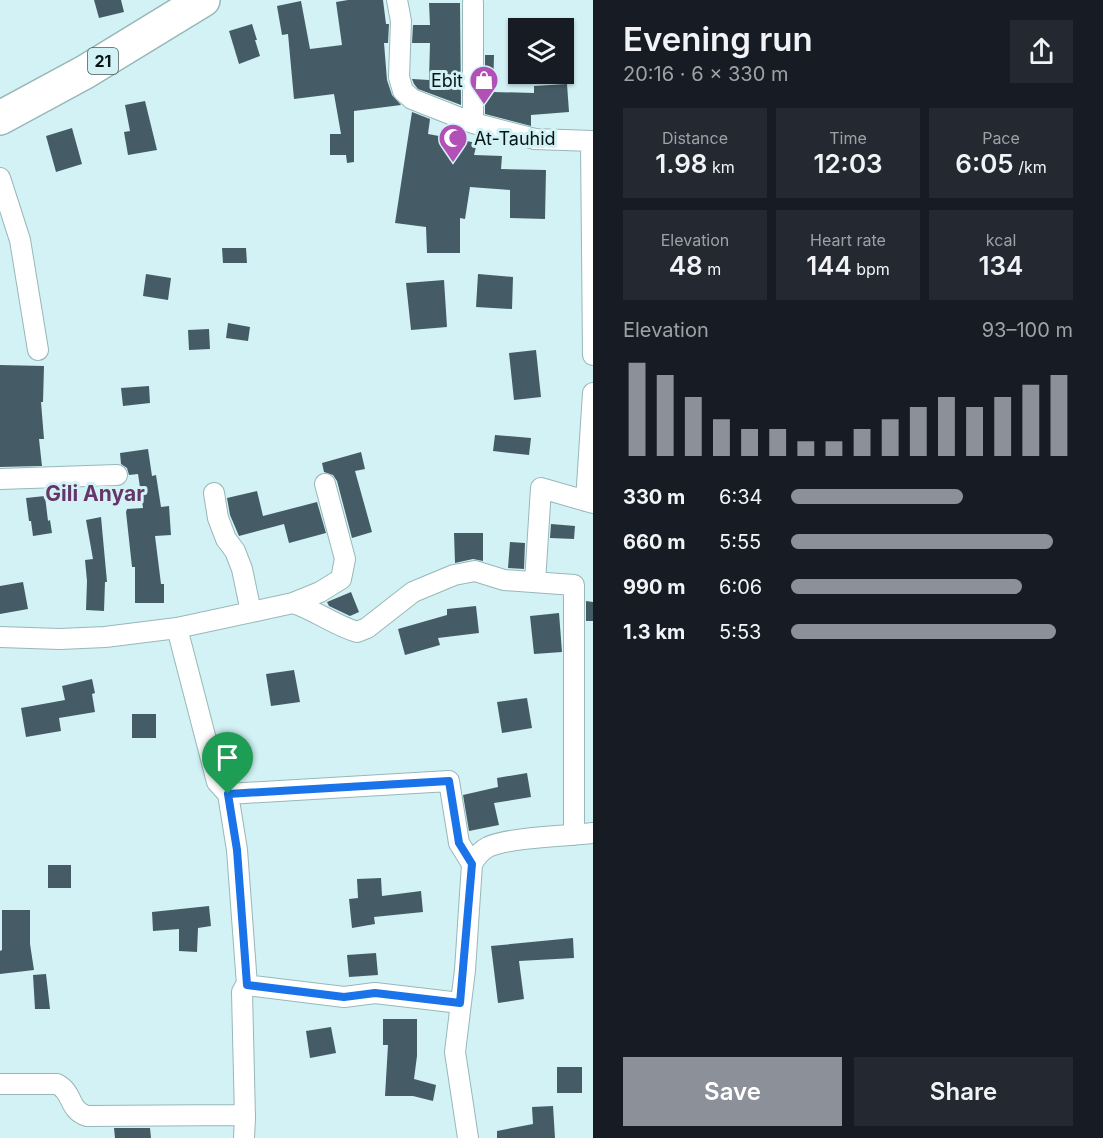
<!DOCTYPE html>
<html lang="en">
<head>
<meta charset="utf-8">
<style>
  body { margin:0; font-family:Inter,sans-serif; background:#242831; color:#f1f3f6; height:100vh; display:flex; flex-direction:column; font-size:22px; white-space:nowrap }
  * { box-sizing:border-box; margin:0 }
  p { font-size:20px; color:#9ea1a6 }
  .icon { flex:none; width:33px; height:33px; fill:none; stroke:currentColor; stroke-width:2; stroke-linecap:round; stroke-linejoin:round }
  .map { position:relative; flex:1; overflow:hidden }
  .details { display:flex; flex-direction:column; background:#171b24; width:510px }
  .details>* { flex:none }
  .fabs { position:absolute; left:508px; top:18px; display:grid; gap:12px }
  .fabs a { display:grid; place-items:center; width:66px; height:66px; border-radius:0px; background:#171b24; box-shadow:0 2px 4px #0004; font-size:30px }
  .pin { position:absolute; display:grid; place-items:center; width:51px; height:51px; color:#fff; margin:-62px -26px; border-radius:50% 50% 50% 0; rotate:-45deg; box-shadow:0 0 6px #0007 }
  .pin .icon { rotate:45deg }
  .round { display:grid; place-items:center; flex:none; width:63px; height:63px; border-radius:0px; background:#242831 }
  .overview { display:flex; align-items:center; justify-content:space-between; height:102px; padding:0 30px }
  h1 { font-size:33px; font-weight:600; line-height:45px }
  .stats { display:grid; grid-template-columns:repeat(3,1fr); gap:9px; height:102px; padding:6px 30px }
  .stats div { display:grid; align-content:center; border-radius:0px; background:#242831; text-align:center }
  .stats b { font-size:26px; font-weight:600 }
  .stats small { font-size:16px; font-weight:400 }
  .stats p { font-size:16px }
  .chart { height:168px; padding:12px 30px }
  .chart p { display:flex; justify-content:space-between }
  .chart svg { width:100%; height:108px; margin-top:6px; stroke:#8c9099; stroke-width:6 }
  .cta { display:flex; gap:12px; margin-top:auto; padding:12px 30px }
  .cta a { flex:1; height:69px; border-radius:0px; background:#8c9099; color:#fff; font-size:24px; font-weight:600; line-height:69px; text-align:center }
  .cta a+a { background:#242831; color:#f1f3f6 }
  ul { padding:0 30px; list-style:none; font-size:20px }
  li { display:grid; grid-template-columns:96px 72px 1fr; align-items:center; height:45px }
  li i { height:15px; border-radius:8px; background:#8c9099 }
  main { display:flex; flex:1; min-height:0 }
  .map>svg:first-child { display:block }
  .building { fill:#455c66 }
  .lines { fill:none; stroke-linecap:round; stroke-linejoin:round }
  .street-casing { stroke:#98b7b9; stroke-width:22 }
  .highway-casing { stroke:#98b7b9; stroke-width:36 }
  .street { stroke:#fff; stroke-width:20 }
  .highway { stroke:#fff; stroke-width:33 }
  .route-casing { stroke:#fff; stroke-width:12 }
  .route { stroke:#1a73e8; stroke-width:8 }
  .labels { text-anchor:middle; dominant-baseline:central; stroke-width:6; stroke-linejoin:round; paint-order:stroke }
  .shield { fill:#d2f2f5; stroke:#455758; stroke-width:1.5 }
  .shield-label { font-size:16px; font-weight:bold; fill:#081415 }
  .poi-label { font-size:18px; fill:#081415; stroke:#d2f2f5; text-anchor:end }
  .quarter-label { font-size:21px; font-weight:bold; fill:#663669; stroke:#d2f2f5 }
</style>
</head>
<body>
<main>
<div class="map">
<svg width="593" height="1138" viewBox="0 0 593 1138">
  <rect width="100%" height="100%" fill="#d2f2f5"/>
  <path class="building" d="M94 0H121L124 12 99 18Z
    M348 0H383L386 24H389L388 43H384L387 80 392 95 401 105 354 111V162L347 163 346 155H330V134H341L334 94 294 99 288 34 282 35 277 6 301 1 310 49 342 45 336 2Z
    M429 3H460L461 105 418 89 414 84 412 79 429 80 430 43H412L413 25H430Z
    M252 24 257 40H255L260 56 239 64 229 31Z
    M485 55H494L493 92 534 93V86L567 84 569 112 531 115V126L485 114Z
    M145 101 157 150 128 155 124 132 130 131 125 105Z
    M412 112 430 119 428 134 477 143 474 155 502 156 501 169 546 170 545 219 510 218V190L470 187 465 219 460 218V253H427L426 227 395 223Z
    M72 128 82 164 56 172 46 136Z
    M222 248H246L247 263H223Z
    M146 274 171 278 168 300 143 296Z
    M478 274 513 277 512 309 476 307Z
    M444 280 447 327 411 330 406 283Z
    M228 323 250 327 248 341 226 338Z
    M209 329 210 349 189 350 188 330Z
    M536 350 541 397 514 400 509 353Z
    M0 365 44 366 43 402H41L44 439H39L42 466 0 467Z
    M149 386 150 403 123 406 121 388Z
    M495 435 531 438 529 455 493 451Z
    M148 449 152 476 156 475 161 507 169 506 171 535 155 536 161 584H164V603H135V567H132L126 512 127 509 143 508 138 474 129 475 127 468 121 464 120 453Z
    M361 452 365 469 355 471 372 532 352 538 337 481 333 475 324 472 322 463Z
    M257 491 263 516 317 502 326 533 289 543 284 524 239 536 230 515 227 498Z
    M45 496 48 521 50 520 52 533 33 536 31 521H29L26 498Z
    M101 517 107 582H105L104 611 86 610 87 581 85 560 93 559 86 520Z
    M551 524 575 526 574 539 550 538Z
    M454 533H483V561L473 559 455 563Z
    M510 542 525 543 524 569 508 568Z
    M23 582 28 609 0 614V586Z
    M351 592 359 612 350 616 329 606 327 602Z
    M586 601 593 602V621H586Z
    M476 606 479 633 438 638 440 645 405 655 398 629 447 615V609Z
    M559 613 562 652 534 654 530 616Z
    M294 670 300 702 271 706 266 674Z
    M92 679 95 693 92 694 95 712 59 718 61 731 26 737 21 708 65 700 62 686Z
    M527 698 532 728 502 733 497 702Z
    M132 714H156V738H132Z
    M527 773 531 797 494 803 499 825 469 831 463 795 498 787 497 778Z
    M48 865H71V888H48Z
    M381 878 382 896 421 891 423 912 374 917 375 924 352 928 349 899 358 898 357 879Z
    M209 906 211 926 198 928 197 952 179 951V929L153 931 152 912Z
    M2 910H30V944L34 970 0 974V951L2 950Z
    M573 938 574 958 519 961 524 999 498 1003 491 946Z
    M376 953 378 975 349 977 347 955Z
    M46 974 50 1009H35L33 975Z
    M383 1019H417V1056L414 1079 436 1085 433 1101 413 1096H385L388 1045H383Z
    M331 1027 336 1053 310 1058 306 1031Z
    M557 1067H582V1093H557Z
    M553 1106 555 1138H497V1131L533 1124 532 1107Z
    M114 1128H150L151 1138H115Z"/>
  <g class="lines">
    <g class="street-casing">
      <path id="street" d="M397 0 401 21 399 77 403 91 412 99 473 123 535 139 593 141
        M473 3V123
        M591 141 593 355
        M0 178 20 240 38 350
        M0 479 117 475
        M214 493 218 518 226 539 235 551 242 569 251 612
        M586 501 593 393
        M535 582 541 488 593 503
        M293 603 320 592 341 579 345 559 325 484
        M177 628 217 782 228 794 237 850 247 985
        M0 637 60 639 105 637 177 628 293 603C315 610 334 625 357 632L367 628 413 592 454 575 475 571 504 580 574 585V835
        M228 794 449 781 459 843 472 864
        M0 1084H57C74 1093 68 1110 87 1116L236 1115 245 1118 242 992 246 985 344 997 375 993 460 1003
        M244 1138 245 1118
        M468 1138 455 1052 465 970 472 864C476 857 480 851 488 847 510 837 567 836 593 833"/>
    </g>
    <g class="highway-casing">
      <path id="highway" d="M0 118 85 72 203 0"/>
    </g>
    <use href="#street" class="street"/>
    <use href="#highway" class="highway"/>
  </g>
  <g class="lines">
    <g class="route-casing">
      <path id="route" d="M449 781 459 843 472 864 460 1003 375 993 344 997 247 985 237 850 228 794Z"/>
    </g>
    <use href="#route" class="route"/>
  </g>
  <defs>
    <g id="shop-pin" transform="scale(1.5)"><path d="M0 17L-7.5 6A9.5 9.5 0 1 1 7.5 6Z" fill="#b250b7" stroke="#d2f2f5"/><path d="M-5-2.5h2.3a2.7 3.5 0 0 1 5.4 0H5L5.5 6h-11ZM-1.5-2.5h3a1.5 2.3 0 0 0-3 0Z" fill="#fff"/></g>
    <g id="mosque-pin" transform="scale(1.5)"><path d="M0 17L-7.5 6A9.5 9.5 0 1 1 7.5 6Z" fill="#b250b7" stroke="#d2f2f5"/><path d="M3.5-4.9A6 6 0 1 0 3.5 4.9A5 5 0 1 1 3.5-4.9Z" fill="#fff"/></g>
  </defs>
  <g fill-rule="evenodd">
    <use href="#shop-pin" x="484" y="80"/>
    <use href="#mosque-pin" x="453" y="138"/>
  </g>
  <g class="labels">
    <rect class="shield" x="88" y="48" width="30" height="26" rx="4.5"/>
    <g class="shield-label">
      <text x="103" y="61">21</text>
    </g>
    <g class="poi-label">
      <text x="463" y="80">Ebit</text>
      <text x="474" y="138" text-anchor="start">At-Tauhid</text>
    </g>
    <g class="quarter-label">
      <text x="95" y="493">Gili Anyar</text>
    </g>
  </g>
</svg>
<div class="fabs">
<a><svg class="icon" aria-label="layers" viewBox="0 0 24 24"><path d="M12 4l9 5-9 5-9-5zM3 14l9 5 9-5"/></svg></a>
</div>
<div class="pin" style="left:228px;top:794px;background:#1e9e55"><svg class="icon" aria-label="arrive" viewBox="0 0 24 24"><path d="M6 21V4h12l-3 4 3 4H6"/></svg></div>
</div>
<section class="details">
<div class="overview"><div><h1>Evening run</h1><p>20:16 · 6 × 330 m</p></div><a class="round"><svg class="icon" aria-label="share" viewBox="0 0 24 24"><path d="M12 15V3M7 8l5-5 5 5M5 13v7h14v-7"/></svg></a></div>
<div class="stats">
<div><p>Distance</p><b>1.98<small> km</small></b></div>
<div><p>Time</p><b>12:03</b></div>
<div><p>Pace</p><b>6:05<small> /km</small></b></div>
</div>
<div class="stats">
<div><p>Elevation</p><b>48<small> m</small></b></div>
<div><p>Heart rate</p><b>144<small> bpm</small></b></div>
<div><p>kcal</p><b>134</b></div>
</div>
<div class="chart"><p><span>Elevation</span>93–100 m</p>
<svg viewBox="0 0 160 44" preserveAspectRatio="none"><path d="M5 44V6M15 44V11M25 44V20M35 44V29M45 44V33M55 44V33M65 44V38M75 44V38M85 44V33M95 44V29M105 44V24M115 44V20M125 44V24M135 44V20M145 44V15M155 44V11"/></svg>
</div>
<ul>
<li><b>330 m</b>6:34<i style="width:61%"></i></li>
<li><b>660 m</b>5:55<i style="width:93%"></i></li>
<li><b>990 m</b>6:06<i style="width:82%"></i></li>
<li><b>1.3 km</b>5:53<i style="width:94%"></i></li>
</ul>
<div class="cta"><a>Save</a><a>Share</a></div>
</section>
</main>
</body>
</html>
